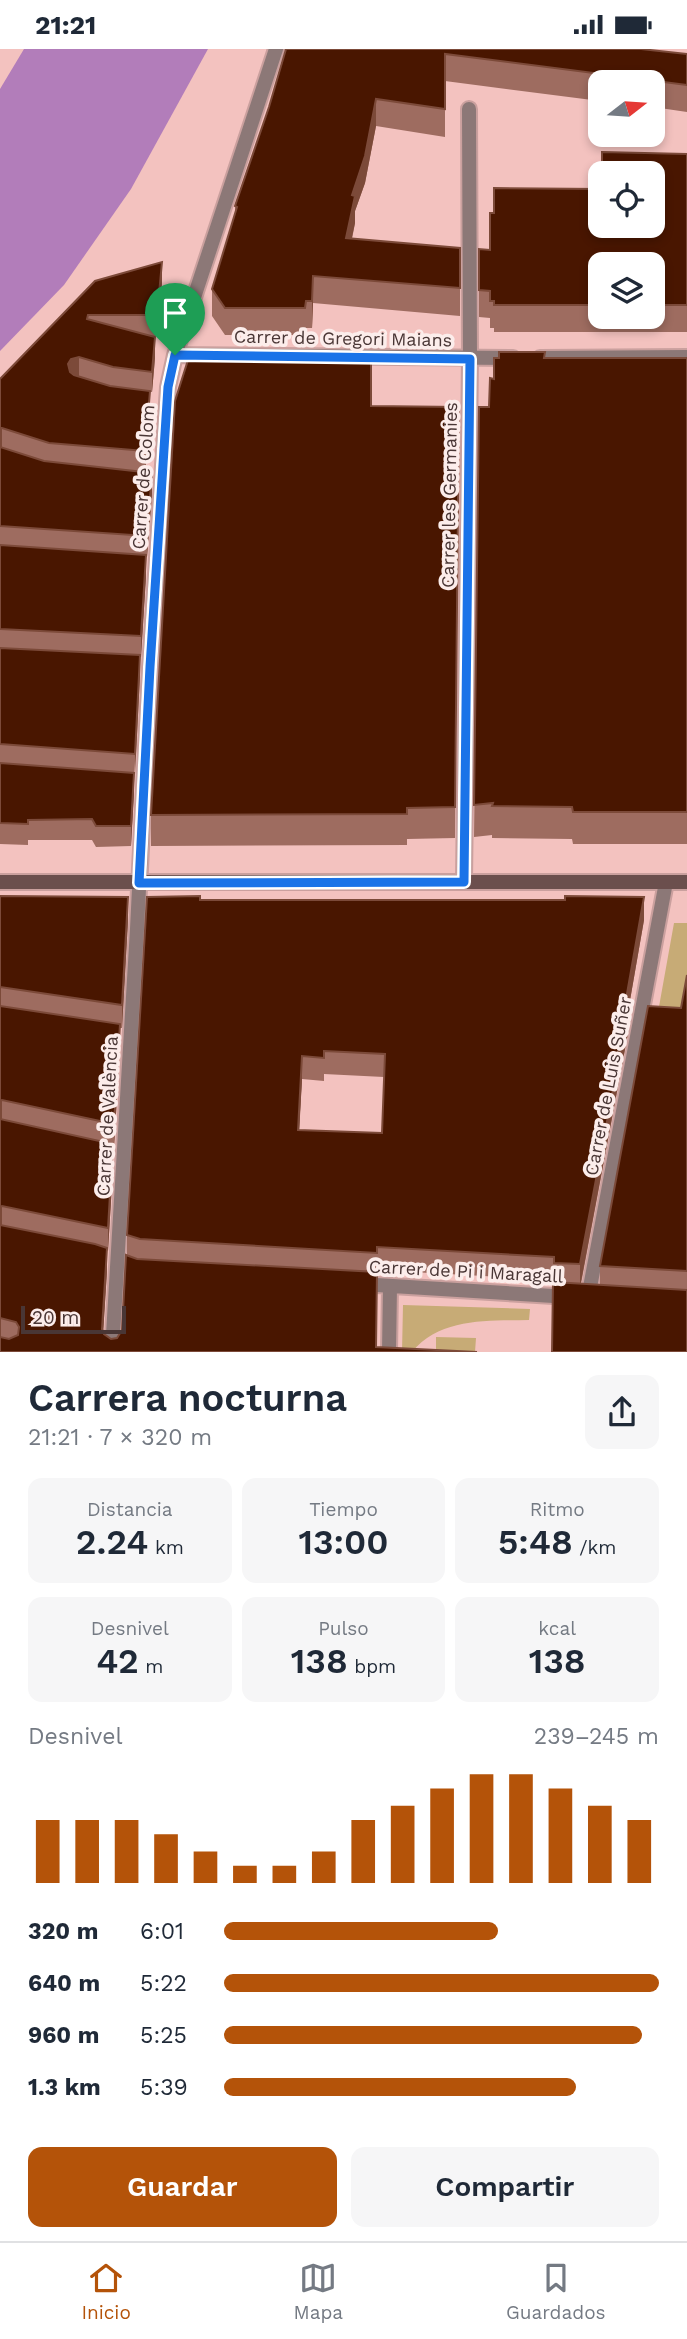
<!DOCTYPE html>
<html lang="es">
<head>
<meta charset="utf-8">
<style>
  body { margin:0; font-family:"Work Sans",sans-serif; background:#f6f6f7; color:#1f2937; height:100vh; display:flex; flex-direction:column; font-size:26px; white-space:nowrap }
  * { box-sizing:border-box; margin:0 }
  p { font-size:23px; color:#747a83 }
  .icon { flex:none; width:38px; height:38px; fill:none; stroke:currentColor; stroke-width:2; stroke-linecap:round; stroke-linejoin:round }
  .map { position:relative; height:1303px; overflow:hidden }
  .panel { display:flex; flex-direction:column; background:#fff; flex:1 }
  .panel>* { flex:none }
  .needle { width:46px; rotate:73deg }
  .controls { position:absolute; left:588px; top:21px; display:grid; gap:14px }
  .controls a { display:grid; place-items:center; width:77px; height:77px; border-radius:14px; background:#fff; box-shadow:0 4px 10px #0003; font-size:35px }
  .scale { position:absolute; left:21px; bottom:18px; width:105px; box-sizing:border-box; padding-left:7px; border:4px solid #493635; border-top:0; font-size:19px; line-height:24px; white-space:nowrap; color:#493635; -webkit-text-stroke:5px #fcedeb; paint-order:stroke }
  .pin { position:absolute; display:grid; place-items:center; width:60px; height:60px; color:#fff; margin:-72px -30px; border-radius:50% 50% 50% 0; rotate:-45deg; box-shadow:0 0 7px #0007 }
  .pin .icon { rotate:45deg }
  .round { display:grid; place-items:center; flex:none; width:74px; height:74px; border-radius:14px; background:#f6f6f7 }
  .overview { display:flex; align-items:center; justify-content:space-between; height:119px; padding:0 28px }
  h1 { font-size:38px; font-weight:600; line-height:52px }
  .metrics { display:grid; grid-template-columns:repeat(3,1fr); gap:10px; height:119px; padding:7px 28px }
  .metrics div { display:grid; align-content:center; border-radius:14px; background:#f6f6f7; text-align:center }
  .metrics b { font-size:35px; font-weight:600 }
  .metrics small { font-size:19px; font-weight:400 }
  .metrics p { font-size:19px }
  .chart { height:196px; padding:14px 28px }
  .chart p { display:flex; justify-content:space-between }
  .chart svg { width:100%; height:126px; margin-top:7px; stroke:#b45309; stroke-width:6 }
  .cta { display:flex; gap:14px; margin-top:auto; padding:14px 28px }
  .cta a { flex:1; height:80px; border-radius:14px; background:#b45309; color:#fff; font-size:28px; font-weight:600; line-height:80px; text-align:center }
  .cta a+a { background:#f6f6f7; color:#1f2937 }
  ul { padding:0 28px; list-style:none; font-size:23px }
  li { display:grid; grid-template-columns:112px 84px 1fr; align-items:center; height:52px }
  li i { height:18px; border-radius:9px; background:#b45309 }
  .status { display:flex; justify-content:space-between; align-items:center; height:49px; padding:0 35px; background:#fff; direction:ltr }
  .status svg { height:19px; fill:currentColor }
  .tabs { display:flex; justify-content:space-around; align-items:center; height:98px; border-top:2px solid #e0e1e3; background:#fff; font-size:19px; color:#747a83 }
  .tabs a { display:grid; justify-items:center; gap:4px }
  .tabs .on { color:#b45309 }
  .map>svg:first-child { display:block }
  .green { fill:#c7ab76 }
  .water { fill:#b27dba }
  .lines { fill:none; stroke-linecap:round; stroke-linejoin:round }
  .street-casing { stroke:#caa09e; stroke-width:18 }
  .secondary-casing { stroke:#caa09e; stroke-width:18 }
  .street { stroke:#8c7877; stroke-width:14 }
  .secondary { stroke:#6b4f4d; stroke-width:14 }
  .wall { fill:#9e6c60; fill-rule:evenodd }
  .shaded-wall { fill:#7c4a39 }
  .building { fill:#491600; stroke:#7c4a39; stroke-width:2; fill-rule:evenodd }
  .route-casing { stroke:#fff; stroke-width:14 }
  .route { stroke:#1a73e8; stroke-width:9 }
  .labels { text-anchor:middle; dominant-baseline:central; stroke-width:7; stroke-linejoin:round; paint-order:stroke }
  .street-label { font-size:18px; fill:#493635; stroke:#fcedeb }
</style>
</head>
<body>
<div class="status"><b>21:21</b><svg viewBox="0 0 49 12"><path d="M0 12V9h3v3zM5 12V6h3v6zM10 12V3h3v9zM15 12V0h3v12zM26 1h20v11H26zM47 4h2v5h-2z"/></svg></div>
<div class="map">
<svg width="687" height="1303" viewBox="0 0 687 1303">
  <rect width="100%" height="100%" fill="#f3c2bf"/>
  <path class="green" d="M674 874H687V949L681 981 655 980Z
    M403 1256 530 1260 529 1271C488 1272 441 1268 412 1303H402Z
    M436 1288 476 1289 475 1303H436Z"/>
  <path class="water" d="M24 0H208L131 140 64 236 0 302V40Z"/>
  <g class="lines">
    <g class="street-casing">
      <path id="street" d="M175 306 513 309
        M540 309 687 308
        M464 833 470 310 469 60
        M360 1235 570 1248
        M588 1249 666 833
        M112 1303 137 880 150 618 168 338 175 306 276 0
        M389 1303 390 1237"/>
    </g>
    <g class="secondary-casing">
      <path id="secondary" d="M0 833H687"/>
    </g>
    <use href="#street" class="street"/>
    <use href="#secondary" class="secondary"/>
  </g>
  <path class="wall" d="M286 0 687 5V63L653 58V33H600V52L445 32V88L376 77 365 134 355 162V174L352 190 460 199V267L313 254 312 279H306L305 286H225L212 267V240L235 167V157L269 58Z
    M687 105V283H494V279H490V269L479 268V227L490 201 600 177ZM600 215H653V268H600Z
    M95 232 162 234 157 287H149L155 309 152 343H150V363L145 423 152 445 147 508H146V527L141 608H140L131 797 96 798 92 791H28V796L0 795V330Z
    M544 309H687V795H573L572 790 492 789V786L474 788 479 358H489L494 330Z
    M240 311 371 357 459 358 455 789 407 790V796L151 797V766Z
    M0 847 128 871 122 979H120V998L114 1098H113V1118L108 1202 107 1201V1222L103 1284 111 1290 117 1289 122 1281 127 1207V1186L200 851 644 871 629 957V979L581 1235 600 1236V1217L681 959 687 926V1303H552L554 1231 377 1221V1298L0 1303ZM324 1025 384 1028 382 1084 299 1081 302 1030 324 1032Z"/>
  <path class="shaded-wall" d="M376 50V77L365 134 355 162V174L346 216V189L352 146Z
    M162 213V234L157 287V266Z
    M313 227V254L312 279V252Z
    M155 288V309L152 343V323Z
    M79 308V329L68 336V315L71 310Z
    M150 342V363L145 423V402Z
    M0 379H2V400H0Z
    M152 424V445L147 508V487Z
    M146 506V527L141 608V587Z
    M140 606V627L135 726V705Z
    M134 724V745L131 797V777Z
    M128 848V871L122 979V956Z
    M644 848V871L629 957V979L580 1238V1215Z
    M0 938H1V960L0 961Z
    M120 975V998L114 1098V1075Z
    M302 1007V1030L298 1104V1081Z
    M2 1051V1074H0V1052Z
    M113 1095V1118L108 1202V1179Z
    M2 1157V1180H0V1158Z
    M107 1199V1222L102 1302V1280Z
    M0 1269H1V1292H0Z"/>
  <path class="building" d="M286 0H641L687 5V36L445 5V60L376 50 365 107 352 146 355 147 346 189 460 199V239L313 227 312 252H306L305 259H225L212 240 237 158 235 157 269 58Z
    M602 103 687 105V256H653V215H600V256H494V252H490V242L479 241V200L490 201V164H494V139L600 140V177H653V124H602Z
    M162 213 157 266H88L87 270 155 288 152 323 113 318 79 308 71 310 68 315 70 323 74 326 110 337 150 342 145 402 49 394 2 379H0V330L95 232Z
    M499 303H545L544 309H687V763H573L572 758 492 757 493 754 474 756 479 358H489L490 329 494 330V309H499Z
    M255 304 269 310H371V357L459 358 455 758 407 759V765L151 766 175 352 188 311H240Z
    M0 398 44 412 152 424 147 487 0 477Z
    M0 496 146 506 141 587 0 580Z
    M0 599 140 606 135 705 0 695Z
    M0 714 134 724 131 777H96L92 770 28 771V775L0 774Z
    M0 847 128 848 122 956 0 938Z
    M200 847V851H565V847L644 848 625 956H629L580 1215 554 1214V1208L377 1198V1204L140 1190 127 1186 147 848ZM324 1002 385 1005 382 1084 298 1081 302 1007 324 1009Z
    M687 926V1222L600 1217 648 957 681 959Z
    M0 957 120 975 114 1075 2 1051 0 1052Z
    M0 1070 113 1095 108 1179 2 1157 0 1158Z
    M0 1176 95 1195 107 1199 102 1280 104 1285 111 1290 117 1289 122 1281 126 1206 137 1210 377 1223 376 1298 477 1303H0V1288L9 1290 18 1286 19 1278 16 1273 0 1269Z
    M553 1233 687 1241V1303H552Z"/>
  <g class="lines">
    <g class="route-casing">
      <path id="route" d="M175 306 470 310 464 833 139 834 150 618 168 338Z"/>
    </g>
    <use href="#route" class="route"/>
  </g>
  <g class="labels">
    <g class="street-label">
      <text transform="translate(343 289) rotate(1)">Carrer de Gregori Maians</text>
      <text transform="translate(143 428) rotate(-86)">Carrer de Colom</text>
      <text transform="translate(449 446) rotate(-89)">Carrer les Germanies</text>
      <text transform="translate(608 1037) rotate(-79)">Carrer de Luis Suñer</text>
      <text transform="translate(107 1067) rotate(-87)">Carrer de València</text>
      <text transform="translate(466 1222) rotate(3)">Carrer de Pi i Maragall</text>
    </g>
  </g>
</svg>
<div class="controls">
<a><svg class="needle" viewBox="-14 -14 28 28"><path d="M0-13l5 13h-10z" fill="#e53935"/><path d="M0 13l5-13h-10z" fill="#747a83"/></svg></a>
<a><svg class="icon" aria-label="locate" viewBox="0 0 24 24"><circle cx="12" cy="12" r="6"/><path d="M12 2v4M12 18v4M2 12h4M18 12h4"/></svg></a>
<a><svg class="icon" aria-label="layers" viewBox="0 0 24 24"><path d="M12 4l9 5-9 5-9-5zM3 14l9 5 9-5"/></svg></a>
</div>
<div class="scale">20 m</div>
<div class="pin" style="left:175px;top:306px;background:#1e9e55"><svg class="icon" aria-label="arrive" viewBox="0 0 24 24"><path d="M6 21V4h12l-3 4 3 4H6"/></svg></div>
</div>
<section class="panel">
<div class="overview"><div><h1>Carrera nocturna</h1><p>21:21 · 7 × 320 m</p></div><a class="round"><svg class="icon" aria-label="share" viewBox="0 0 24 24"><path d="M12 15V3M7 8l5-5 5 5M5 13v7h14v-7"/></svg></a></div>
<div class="metrics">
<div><p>Distancia</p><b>2.24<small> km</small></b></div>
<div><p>Tiempo</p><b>13:00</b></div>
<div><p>Ritmo</p><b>5:48<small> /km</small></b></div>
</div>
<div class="metrics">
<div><p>Desnivel</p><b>42<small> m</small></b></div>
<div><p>Pulso</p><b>138<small> bpm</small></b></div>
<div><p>kcal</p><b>138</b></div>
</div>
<div class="chart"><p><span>Desnivel</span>239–245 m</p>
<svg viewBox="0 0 160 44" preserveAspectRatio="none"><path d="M5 44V22M15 44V22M25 44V22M35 44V27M45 44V33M55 44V38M65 44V38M75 44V33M85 44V22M95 44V17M105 44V11M115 44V6M125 44V6M135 44V11M145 44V17M155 44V22"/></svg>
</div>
<ul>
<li><b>320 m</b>6:01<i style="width:63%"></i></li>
<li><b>640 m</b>5:22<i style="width:100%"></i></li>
<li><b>960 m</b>5:25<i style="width:96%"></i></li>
<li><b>1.3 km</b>5:39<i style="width:81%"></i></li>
</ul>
<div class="cta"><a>Guardar</a><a>Compartir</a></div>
</section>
<nav class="tabs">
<a class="on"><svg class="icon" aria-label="home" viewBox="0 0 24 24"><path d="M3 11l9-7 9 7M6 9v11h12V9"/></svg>Inicio</a>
<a><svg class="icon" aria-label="map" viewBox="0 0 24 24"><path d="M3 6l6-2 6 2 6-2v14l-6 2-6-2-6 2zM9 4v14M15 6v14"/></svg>Mapa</a>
<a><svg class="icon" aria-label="saved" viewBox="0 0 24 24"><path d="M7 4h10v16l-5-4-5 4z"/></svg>Guardados</a>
</nav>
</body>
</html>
